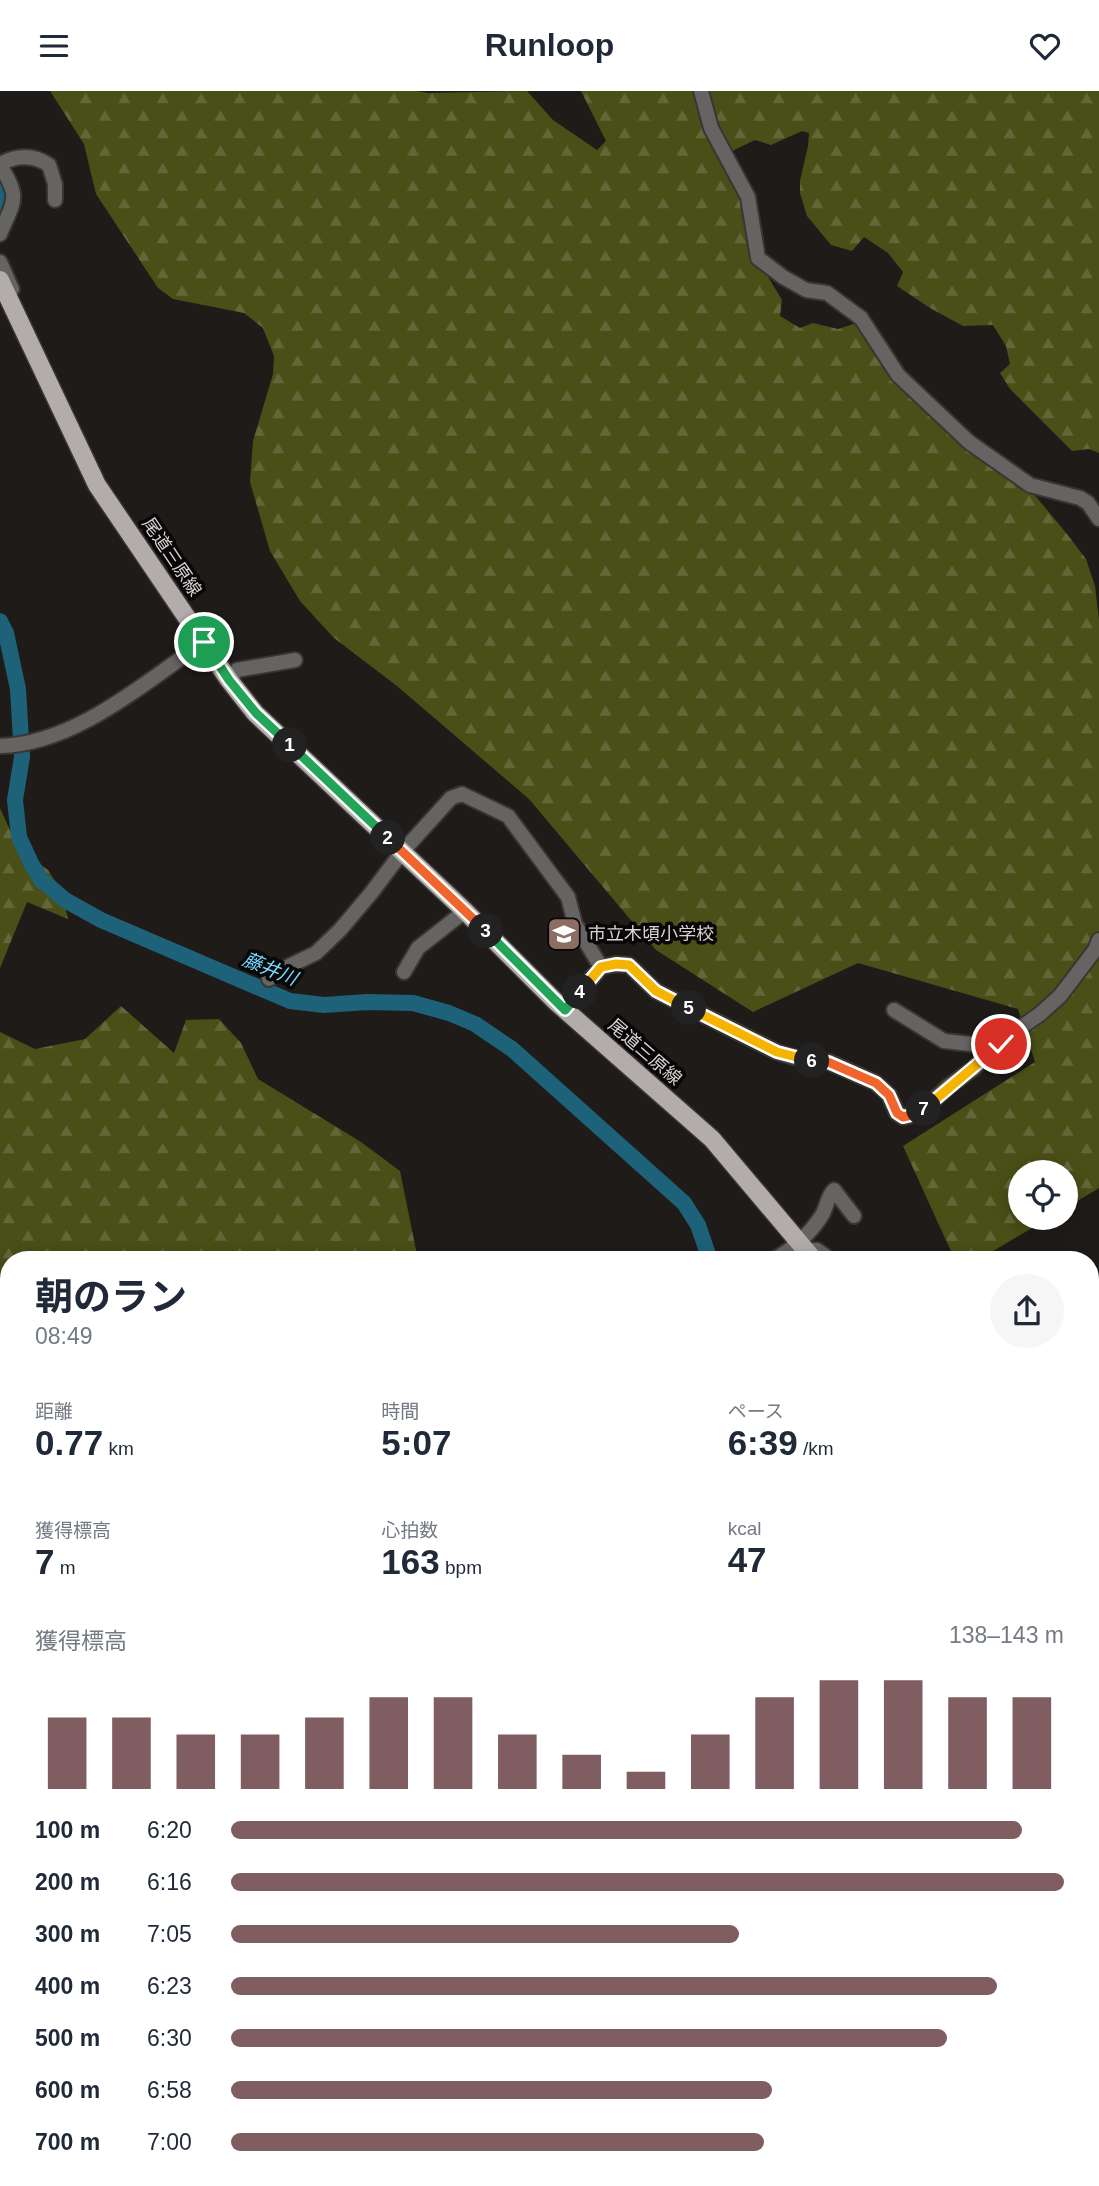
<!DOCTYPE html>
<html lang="ja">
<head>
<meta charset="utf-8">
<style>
  body { margin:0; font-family:Arial,"Noto Sans JP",sans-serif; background:#f6f6f7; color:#1f2937; height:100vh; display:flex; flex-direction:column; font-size:26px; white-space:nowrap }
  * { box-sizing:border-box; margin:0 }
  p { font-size:23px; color:#747a83 }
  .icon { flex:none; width:38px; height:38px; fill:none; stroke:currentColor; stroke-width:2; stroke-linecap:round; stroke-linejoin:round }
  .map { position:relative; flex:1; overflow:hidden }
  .sheet { position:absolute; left:0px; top:1160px; width:1099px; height:936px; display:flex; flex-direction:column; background:#fff; border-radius:28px 28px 0 0; box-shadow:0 4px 18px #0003 }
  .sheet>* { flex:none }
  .buttons { position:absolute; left:1008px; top:1069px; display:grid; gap:14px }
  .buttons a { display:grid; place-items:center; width:70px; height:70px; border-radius:50%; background:#fff; box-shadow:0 4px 18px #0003; font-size:35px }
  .pin { position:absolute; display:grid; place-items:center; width:60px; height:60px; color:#fff; margin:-30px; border:4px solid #fff; border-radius:50%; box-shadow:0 2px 7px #0007 }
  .km { position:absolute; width:35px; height:35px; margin:-18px; border-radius:50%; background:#222; color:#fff; font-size:19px; line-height:35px; text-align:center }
  .round { display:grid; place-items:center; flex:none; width:74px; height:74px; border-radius:37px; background:#f6f6f7 }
  .summary { display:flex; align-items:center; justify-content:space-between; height:119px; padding:0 35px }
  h1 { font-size:38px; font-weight:700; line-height:52px }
  .figures { display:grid; grid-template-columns:repeat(3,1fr); gap:10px; height:119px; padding:7px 35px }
  .figures div { display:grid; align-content:center }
  .figures b { font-size:35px; font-weight:700 }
  .figures small { font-size:19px; font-weight:400 }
  .figures p { font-size:19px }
  .chart { height:196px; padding:14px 35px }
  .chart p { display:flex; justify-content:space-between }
  .chart svg { width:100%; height:126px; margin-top:7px; stroke:#7f5d60; stroke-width:6 }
  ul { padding:0 35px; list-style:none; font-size:23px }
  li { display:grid; grid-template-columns:112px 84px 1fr; align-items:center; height:52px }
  li i { height:18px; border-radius:9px; background:#7f5d60 }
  header { display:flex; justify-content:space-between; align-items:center; height:91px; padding:0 35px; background:#fff; font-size:32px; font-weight:700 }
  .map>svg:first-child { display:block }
  .forest { fill:url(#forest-firs) }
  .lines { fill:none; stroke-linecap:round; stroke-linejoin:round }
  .river { stroke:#1d6279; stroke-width:16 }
  .minor-casing { stroke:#393533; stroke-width:18 }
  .major-casing { stroke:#393533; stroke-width:21 }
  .minor { stroke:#666462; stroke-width:14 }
  .major { stroke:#b2adaa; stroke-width:18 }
  .split-1-casing { stroke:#fff; stroke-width:14 }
  .split-2-casing { stroke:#fff; stroke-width:14 }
  .split-3-casing { stroke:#fff; stroke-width:14 }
  .split-4-casing { stroke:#fff; stroke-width:14 }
  .split-5-casing { stroke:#fff; stroke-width:14 }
  .split-6-casing { stroke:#fff; stroke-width:14 }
  .split-7-casing { stroke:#fff; stroke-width:14 }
  .split-8-casing { stroke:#fff; stroke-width:14 }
  .split-1 { stroke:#22a559; stroke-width:9 }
  .split-2 { stroke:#22a559; stroke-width:9 }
  .split-3 { stroke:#f0652b; stroke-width:9 }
  .split-4 { stroke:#22a559; stroke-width:9 }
  .split-5 { stroke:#f5b400; stroke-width:9 }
  .split-6 { stroke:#f5b400; stroke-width:9 }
  .split-7 { stroke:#f0652b; stroke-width:9 }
  .split-8 { stroke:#f5b400; stroke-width:9 }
  .labels { text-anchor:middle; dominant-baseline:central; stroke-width:7; stroke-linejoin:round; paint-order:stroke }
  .street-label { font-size:18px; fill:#d8d4d3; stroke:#080606 }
  .poi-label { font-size:18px; fill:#d8d4d3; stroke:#080606; text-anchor:start }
  .water-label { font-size:19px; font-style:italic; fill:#76d9fe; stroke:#080606 }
</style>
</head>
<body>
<header><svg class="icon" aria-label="menu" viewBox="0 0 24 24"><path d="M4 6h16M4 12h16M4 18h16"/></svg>Runloop<svg class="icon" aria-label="heart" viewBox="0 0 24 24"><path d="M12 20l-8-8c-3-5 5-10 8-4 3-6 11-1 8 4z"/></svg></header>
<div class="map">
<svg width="1099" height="2095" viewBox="0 0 1099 2095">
  <defs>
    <pattern id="forest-firs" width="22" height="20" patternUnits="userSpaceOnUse" patternTransform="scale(1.75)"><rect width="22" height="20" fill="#4a4e17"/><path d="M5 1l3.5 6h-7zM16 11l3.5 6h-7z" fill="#636738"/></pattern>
  </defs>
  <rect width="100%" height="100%" fill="#1f1b19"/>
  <path class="forest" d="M50 0H416L428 2 527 0 553 29 597 59 606 50 581 0H696L745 111 764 179 782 209 780 225 800 237 813 232 838 238 860 231 895 288 1033 402 1067 443 1086 468 1095 495 1099 529V1097L1066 1117V1082H1020V1127H1049L978 1169H955L903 1055 1035 971 1018 918 858 872 753 921 656 859 529 708 397 595 334 547 300 510 270 460 250 391 253 350 273 283 274 265 263 237 244 222 173 208 158 197 96 103 84 53Z
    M710 0H1099V362L1089 358 1072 360 1010 298 1000 282 1010 273 1006 255 993 234 963 235 930 217 897 195 903 181 888 162 864 146 852 160 831 154 807 125 800 102V90L808 55 809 42 802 40 771 54 755 49 728 62 705 8Z
    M0 717 18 757 48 779 62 801 68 828 27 811 0 877Z
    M121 915 174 962 186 929 219 928 241 952 258 988 361 1051 400 1080 418 1169H9V1260L0 1259V941L35 958 85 948Z
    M1090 1266 1099 1268V1335L1090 1332Z
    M0 1483 9 1487V1524L0 1534Z
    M1099 1661V1739L1090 1730V1666Z"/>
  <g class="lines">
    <path class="river" d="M0 91 6 107 0 121
      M0 530 6 542 18 598 22 666 15 709 19 746 32 774 42 790 50 796 65 809 101 829 290 910 324 914 367 911 413 912 449 922 475 933 512 958 684 1112 698 1134 710 1169
      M1090 2027 1099 2033"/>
    <g class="minor-casing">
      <path id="minor" d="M701 0 711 37 748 106 758 167 783 186 806 199 827 202 861 227 898 284 969 351 1030 394 1080 407 1088 412 1099 428
        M0 73C17 64 33 63 49 74L55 93V109
        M0 74C21 108 14 109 0 143
        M0 171 12 198
        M229 589 237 579 295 569
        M0 655C75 653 144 592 204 551
        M601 876 616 873 629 874 656 900 777 961 807 970 829 971 876 992 889 1004 897 1022 903 1026 920 1022 949 995 974 977 1000 951
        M404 881 418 857 465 820
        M269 888 289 875 316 862 340 839 372 801 402 761 451 707 462 703 508 725 568 806 575 833 601 876 565 919
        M894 919 944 950 979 954 1000 951 1040 923 1060 905 1095 859 1099 849
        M805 1159H817L831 1169
        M773 1169C793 1158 810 1143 822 1124 827 1116 827 1106 834 1099L854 1125
        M0 1331 9 1335
        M1090 1360 1099 1365
        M0 1375 9 1376
        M0 1419 9 1414
        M0 1480 9 1483
        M0 1584 9 1586
        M0 1787 9 1777
        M0 1836 9 1839
        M1090 1871 1099 1865
        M0 1907 9 1908
        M0 1950 9 1947
        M0 1982 9 1986
        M0 2015 9 2010
        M653 2088 684 2095
        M248 2095 249 2088
        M758 2095 760 2088"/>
    </g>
    <g class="major-casing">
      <path id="major" d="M0 189 97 394 229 589 255 622 465 820 555 910 712 1048 814 1169
        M1090 1844 1099 1851"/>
    </g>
    <use href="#minor" class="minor"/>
    <use href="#major" class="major"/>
  </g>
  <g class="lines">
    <g class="split-1-casing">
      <path id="split-1" d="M204 551 229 589 256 622 290 654"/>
    </g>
    <g class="split-2-casing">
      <path id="split-2" d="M290 654 388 747"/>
    </g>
    <g class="split-3-casing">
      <path id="split-3" d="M388 747 486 840"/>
    </g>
    <g class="split-4-casing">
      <path id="split-4" d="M486 840 565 919 580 901"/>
    </g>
    <g class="split-5-casing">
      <path id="split-5" d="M580 901 601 876 616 873 629 874 656 900 689 917"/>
    </g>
    <g class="split-6-casing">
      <path id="split-6" d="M689 917 777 961 812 970"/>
    </g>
    <g class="split-7-casing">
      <path id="split-7" d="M812 970 828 971 876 992 889 1004 897 1022 903 1026 920 1022 924 1018"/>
    </g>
    <g class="split-8-casing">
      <path id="split-8" d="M924 1018 1001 953"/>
    </g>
    <use href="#split-1" class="split-1"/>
    <use href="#split-2" class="split-2"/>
    <use href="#split-3" class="split-3"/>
    <use href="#split-4" class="split-4"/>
    <use href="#split-5" class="split-5"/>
    <use href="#split-6" class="split-6"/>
    <use href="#split-7" class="split-7"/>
    <use href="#split-8" class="split-8"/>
  </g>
  <defs>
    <g id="school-square" transform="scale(1.75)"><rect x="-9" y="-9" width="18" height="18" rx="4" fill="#8d6e63" stroke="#080606"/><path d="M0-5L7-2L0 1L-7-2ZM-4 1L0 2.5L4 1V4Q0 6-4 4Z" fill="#fff"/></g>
  </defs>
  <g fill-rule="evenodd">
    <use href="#school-square" x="564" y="843"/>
  </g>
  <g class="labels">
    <g class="street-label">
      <text transform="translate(172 466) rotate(56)">尾道三原線</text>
      <text transform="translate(645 961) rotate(41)">尾道三原線</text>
    </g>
    <g class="poi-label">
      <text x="588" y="843">市立木頃小学校</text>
    </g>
    <g class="water-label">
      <text transform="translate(270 878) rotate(22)">藤井川</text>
    </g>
  </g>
</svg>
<div class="buttons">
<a><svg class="icon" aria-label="locate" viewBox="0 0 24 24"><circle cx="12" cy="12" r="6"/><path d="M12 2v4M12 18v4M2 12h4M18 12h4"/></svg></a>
</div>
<div class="pin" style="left:204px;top:551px;background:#1e9e55"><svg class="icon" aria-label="arrive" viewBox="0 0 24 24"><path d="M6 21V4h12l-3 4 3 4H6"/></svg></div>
<div class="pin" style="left:1001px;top:953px;background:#d93025"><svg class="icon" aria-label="check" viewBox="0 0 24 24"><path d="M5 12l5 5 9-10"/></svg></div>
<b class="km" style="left:290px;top:654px">1</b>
<b class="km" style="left:388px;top:747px">2</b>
<b class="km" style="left:486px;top:840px">3</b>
<b class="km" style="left:580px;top:901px">4</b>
<b class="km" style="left:689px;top:917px">5</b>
<b class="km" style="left:812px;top:970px">6</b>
<b class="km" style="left:924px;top:1018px">7</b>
<section class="sheet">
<div class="summary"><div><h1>朝のラン</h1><p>08:49</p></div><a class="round"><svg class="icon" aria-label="share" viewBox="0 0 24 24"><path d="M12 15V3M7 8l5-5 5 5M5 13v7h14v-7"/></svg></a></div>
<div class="figures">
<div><p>距離</p><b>0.77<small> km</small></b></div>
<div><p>時間</p><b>5:07</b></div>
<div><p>ペース</p><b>6:39<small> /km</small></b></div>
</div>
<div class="figures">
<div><p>獲得標高</p><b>7<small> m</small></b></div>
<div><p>心拍数</p><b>163<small> bpm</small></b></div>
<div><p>kcal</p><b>47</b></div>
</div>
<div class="chart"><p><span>獲得標高</span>138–143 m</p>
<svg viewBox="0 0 160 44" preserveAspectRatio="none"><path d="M5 44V19M15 44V19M25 44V25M35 44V25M45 44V19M55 44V12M65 44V12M75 44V25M85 44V32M95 44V38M105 44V25M115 44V12M125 44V6M135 44V6M145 44V12M155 44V12"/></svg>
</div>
<ul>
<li><b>100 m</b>6:20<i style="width:95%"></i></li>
<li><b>200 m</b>6:16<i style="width:100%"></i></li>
<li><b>300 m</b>7:05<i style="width:61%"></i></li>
<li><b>400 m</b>6:23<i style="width:92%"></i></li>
<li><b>500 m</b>6:30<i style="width:86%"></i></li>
<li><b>600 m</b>6:58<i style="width:65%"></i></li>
<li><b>700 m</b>7:00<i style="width:64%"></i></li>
</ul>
</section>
</div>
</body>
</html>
